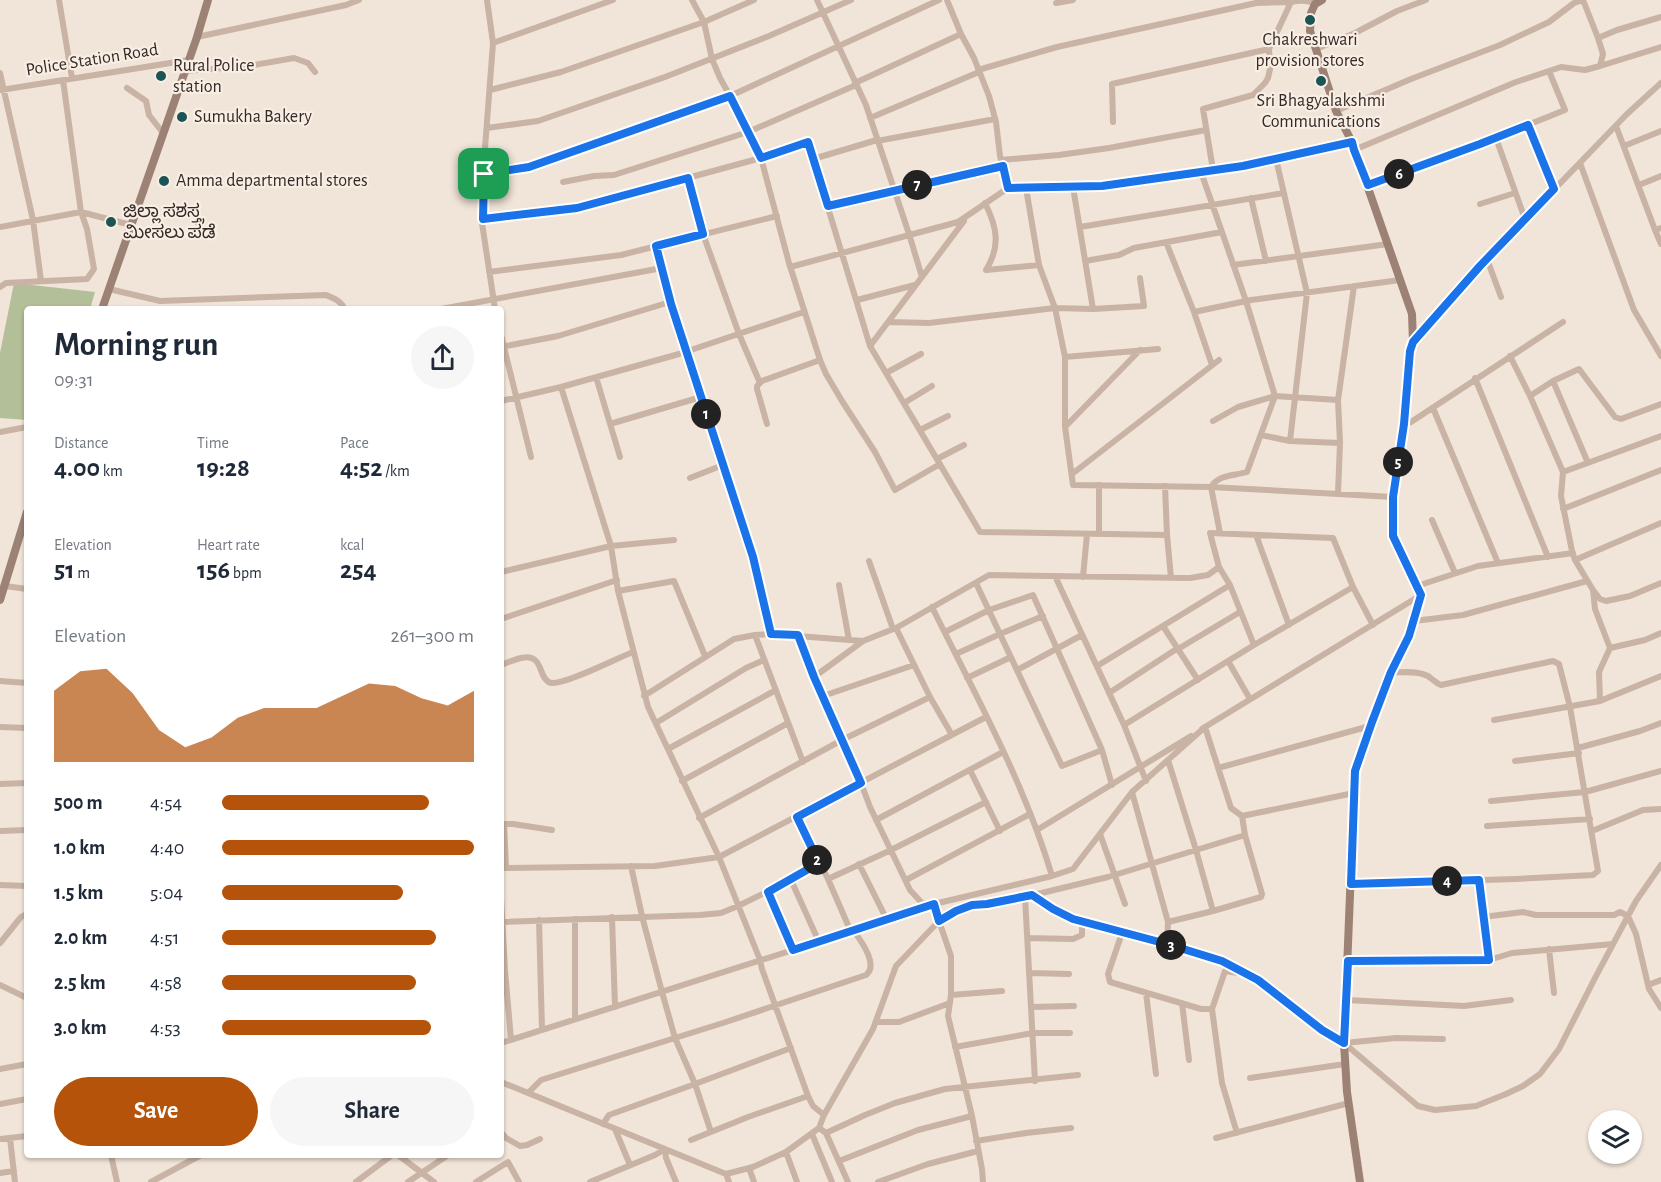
<!DOCTYPE html>
<html lang="en">
<head>
<meta charset="utf-8">
<style>
  body { margin:0; font-family:"Alegreya Sans","Noto Sans Kannada",sans-serif; background:#f6f6f7; color:#1f2937; height:100vh; display:flex; flex-direction:column; font-size:22px; white-space:nowrap }
  * { box-sizing:border-box; margin:0 }
  p { font-size:20px; color:#747a83 }
  .icon { flex:none; width:33px; height:33px; fill:none; stroke:currentColor; stroke-width:2; stroke-linecap:round; stroke-linejoin:round }
  .map { position:relative; flex:1; overflow:hidden }
  .sheet { position:absolute; left:24px; top:306px; width:480px; height:852px; display:flex; flex-direction:column; background:#fff; border-radius:6px; box-shadow:0 2px 4px #0004 }
  .sheet>* { flex:none }
  .fabs { position:absolute; left:1588px; top:1110px; display:grid; gap:12px }
  .fabs a { display:grid; place-items:center; width:54px; height:54px; border-radius:50%; background:#fff; box-shadow:0 2px 4px #0004; font-size:30px }
  .pin { position:absolute; display:grid; place-items:center; width:51px; height:51px; color:#fff; margin:-26px; border-radius:12px; box-shadow:0 3px 9px #0006 }
  .km { position:absolute; width:30px; height:30px; margin:-15px; border-radius:50%; background:#222; color:#fff; font-size:16px; line-height:30px; text-align:center }
  .round { display:grid; place-items:center; flex:none; width:63px; height:63px; border-radius:32px; background:#f6f6f7 }
  .summary { display:flex; align-items:center; justify-content:space-between; height:102px; padding:0 30px }
  h1 { font-size:33px; font-weight:700; line-height:45px }
  .metrics { display:grid; grid-template-columns:repeat(3,1fr); gap:9px; height:102px; padding:6px 30px }
  .metrics div { display:grid; align-content:center }
  .metrics b { font-size:26px; font-weight:700 }
  .metrics small { font-size:16px; font-weight:400 }
  .metrics p { font-size:16px }
  .chart { height:168px; padding:12px 30px }
  .chart p { display:flex; justify-content:space-between }
  .chart svg { width:100%; height:108px; margin-top:6px; fill:#b45309; opacity:.7 }
  .cta { display:flex; gap:12px; margin-top:auto; padding:12px 30px }
  .cta a { flex:1; height:69px; border-radius:36px; background:#b45309; color:#fff; font-size:24px; font-weight:700; line-height:69px; text-align:center }
  .cta a+a { background:#f6f6f7; color:#1f2937 }
  ul { padding:0 30px; list-style:none; font-size:20px }
  li { display:grid; grid-template-columns:96px 72px 1fr; align-items:center; height:45px }
  li i { height:15px; border-radius:8px; background:#b45309 }
  .map>svg:first-child { display:block }
  .green { fill:#b3bf98 }
  .lines { fill:none; stroke-linecap:round; stroke-linejoin:round }
  .street { stroke:#c8b3a4; stroke-width:6 }
  .secondary { stroke:#9c8275; stroke-width:8 }
  .route-casing { stroke:#fff; stroke-width:12 }
  .route { stroke:#1a73e8; stroke-width:8 }
  .poi-dot { fill:#1c5354; stroke:#f9eee4; stroke-width:2 }
  .labels { text-anchor:middle; dominant-baseline:central; stroke-width:4.5; stroke-linejoin:round; paint-order:stroke }
  .poi-label { font-size:18px; fill:#342926; stroke:#f9eee4; text-anchor:start }
  .street-label { font-size:18px; fill:#342926; stroke:#f9eee4 }
</style>
</head>
<body>
<div class="map">
<svg width="1661" height="1182" viewBox="0 0 1661 1182">
  <rect width="100%" height="100%" fill="#f1e4d8"/>
  <path class="green" d="M14 283 95 292 90 309H27V420L0 418V353Z"/>
  <g class="lines">
    <path class="street" d="M59 0 72 78
      M487 0 493 43 485 148 482 223 495 309
      M692 0 704 22 712 59 720 78 730 96 761 158 789 263 820 360 826 374 842 401 875 452 895 490 940 464
      M817 0 866 105 909 234 922 277
      M947 0 961 34 974 58 989 96 996 122 1000 156 1008 188 1102 186 1243 166 1352 142
      M1583 0 1598 38
      M1056 3 1073 0
      M197 37 346 5 359 0
      M493 43 613 0
      M1316 49 1355 33 1397 11 1426 0
      M1600 66 1661 47
      M978 70 1057 47 1256 3 1291 2
      M185 71 248 66 294 58 308 63 315 72
      M0 73 33 220 41 281
      M855 83 961 34
      M127 88 146 101 149 115 163 133
      M1 90 189 60
      M490 90 561 72 704 22 754 0
      M1336 111 1411 79 1500 45 1549 22 1574 3 1583 0
      M870 118 979 72
      M1113 122 1112 84 1269 49
      M1528 125 1554 189
      M1616 126 1655 230 1661 228
      M487 128 538 121 665 77 769 36 851 0
      M1496 138 1525 219
      M877 141 995 119
      M1624 146 1661 131
      M1354 150 1516 82 1561 67 1585 70 1600 66 1603 54 1598 38 1617 30 1661 17
      M813 159 877 140
      M1276 159 1307 293 1290 441
      M1001 160 1059 155 1109 148 1206 130
      M1580 163 1634 310 1661 356
      M1213 170 1203 109 1253 95 1265 83 1268 78 1270 69 1269 49 1291 2C1300 0 1308 0 1315 4
      M1201 172 1246 301 1275 396 1247 472C1234 476 1219 474 1211 487L1220 533
      M484 174 529 167 730 96 939 0
      M688 178 703 234 739 334 760 383
      M563 182 594 176 614 175 748 132 856 85
      M1368 185 1480 144 1565 110 1549 71
      M1639 185 1661 176
      M1073 187 1093 309
      M1026 188 1039 265 1055 308 1065 357V427L1073 485 1211 487 1393 497
      M1251 198 1266 261
      M985 203C997 227 1001 246 986 270
      M1480 204 1515 193
      M828 206 1003 166
      M483 219 577 208 761 158 808 142 870 346 980 532 1167 535
      M0 227 81 212 131 225
      M1080 227 1284 193
      M1655 230 1661 244
      M1166 242 1194 312 1212 365
      M656 246 671 304 753 557 771 634
      M1487 259 1501 297
      M1085 261 1119 255 1134 248 1222 232
      M1233 265 1388 244
      M790 267 958 222 1008 188
      M986 270 1039 265
      M489 272 621 255 777 216
      M0 287 6 283 87 279 94 269 87 229 81 212 63 80
      M109 289 160 301 326 295C333 298 342 301 344 309
      M857 300 915 285
      M441 309 662 268
      M1194 312 1251 300 1400 280
      M888 322 929 323 1055 308 1093 309 1144 306 1140 278
      M501 335 531 457
      M1413 342 1487 259 1627 114 1661 83
      M870 346 964 221
      M501 347 558 336 670 302
      M1510 356 1530 396 1563 472 1561 496 1572 551 1575 560 1593 590 1600 599 1606 601 1630 596 1661 583
      M1065 357 1158 349
      M886 373 921 354
      M596 377 620 457
      M1475 378 1548 557
      M1553 381 1588 463
      M561 387 611 546 618 591 648 707 719 857 760 960 762 969 808 1096 813 1106 824 1115
      M1530 396 1553 381 1579 369 1615 417 1621 419 1661 404
      M501 401 561 387 679 354 804 312
      M904 403 932 386
      M1433 408 1498 563
      M1213 421 1238 407 1275 396 1338 400
      M610 424 701 397
      M767 424 757 389V386L762 381 820 360
      M1404 424 1411 422 1563 322
      M1065 427 1140 350
      M920 430 948 416
      M0 432 27 427
      M1261 435 1290 441 1340 443
      M937 459 964 445
      M1563 472 1661 436
      M1072 474 1219 360
      M690 478 723 465
      M1165 486 1167 535 1171 578
      M1338 493 1340 443 1338 400 1354 286
      M1563 509 1661 470
      M1432 520 1455 573
      M1099 534V485
      M1256 535 1289 625
      M1575 560 1661 523
      M869 561 893 629
      M501 572 611 546 674 540
      M1055 576 1124 725 1146 781
      M1083 577 1087 534
      M976 583 1062 766 1102 750
      M839 585 849 640
      M5 586 27 589
      M1417 586 1478 566 1573 553
      M1593 590 1595 609 1610 648 1599 672 1600 701
      M618 591 674 581 705 656
      M932 607C975 694 1025 784 1052 876
      M501 619 617 580
      M1414 621 1463 615 1587 581
      M1163 626 1198 680
      M896 628 930 697 952 735
      M945 632 989 610 1033 595 1102 750 1112 785
      M755 635 803 762
      M798 635 861 783 870 807 910 890 922 903 931 904
      M1254 645 1230 585 1219 567 1210 533 1333 538 1353 587 1373 625
      M1610 648 1645 640 1661 633
      M1178 649 1240 612
      M956 654 1000 634 1043 616
      M1228 661 1250 699
      M501 665C510 662 528 652 536 661 540 665 541 672 544 677 546 680 547 682 551 683 565 685 617 658 633 652
      M1097 666 1230 585
      M1017 670 1082 635
      M814 677 863 641 896 628 989 575 1190 578 1208 575 1219 567
      M967 678 1011 657
      M0 681 27 683
      M1109 693 1178 648
      M644 696 734 639 755 635 771 634 863 641
      M823 696 914 665
      M1494 720 1600 701 1661 676
      M656 723 746 668 764 660
      M1124 725 1254 645 1353 587
      M0 727 27 728
      M1578 748 1640 731 1661 723
      M668 749 776 690
      M1168 760 1196 850 1213 911
      M1515 761 1579 753
      M1218 768 1370 726
      M970 770 1000 831
      M682 781 788 723
      M0 784 27 783
      M1132 792 1168 922 1167 944
      M1491 801 1585 792 1661 771
      M1242 816 1354 793
      M797 817 828 879 851 932
      M699 818 842 740 930 697
      M876 820 1003 752
      M501 824H513L552 830
      M504 824 506 868
      M1487 826 1590 819
      M1037 830 1191 736
      M0 831 27 830
      M1592 831 1643 810 1661 809
      M1100 834 1125 904
      M859 864 887 920
      M631 866 642 916 662 992 675 1038 695 1084 711 1132
      M501 868 655 866 719 857 986 717
      M828 879 891 850 986 802
      M791 880 819 942
      M906 880 1030 814
      M1479 880 1489 960
      M1351 884 1516 879 1593 875 1598 871 1570 707 1559 664 1553 661 1441 685C1436 683 1432 679 1428 676 1417 670 1403 673 1391 672
      M0 885 27 886
      M768 892 793 950
      M1032 895 1053 909 1073 919 1212 957 1241 970 1258 980 1322 1030 1344 1043 1418 1106 1435 1110 1476 1106 1506 1094 1523 1086 1540 1074 1559 1049 1595 978 1636 901 1661 865
      M1025 897 1035 1081
      M501 898 505 970 511 1040
      M612 917 615 1007
      M1483 917 1523 912 1536 915H1614L1620 912 1628 916 1636 934 1649 989 1661 1008
      M575 919V1019
      M539 920 542 1030
      M501 922 700 915 721 913 738 906 791 880 819 863
      M1168 922 1213 911 1261 897 1262 894 1245 835 1242 816 1231 808 1205 727 1202 729
      M1122 933 1108 974 1110 982 1201 1009H1212
      M1028 938 1073 939 1082 935V922
      M0 943 21 917 27 914
      M1549 949 1554 993
      M1348 961 1489 960 1512 953 1613 944
      M1029 973 1069 974
      M0 985 27 998
      M1648 985 1661 980
      M1146 993 1156 1074
      M951 995 1002 991
      M1346 1000 1464 1006 1511 1000
      M1182 1003 1189 1060
      M1032 1007 1074 1006
      M876 1022H899L950 1003
      M501 1043 887 920 934 904 1052 876 1073 869 1132 792 1205 727 1421 595
      M1344 1043 1396 1038 1443 1039
      M955 1047 1033 1033H1070
      M0 1069 27 1064
      M1250 1078 1345 1064
      M501 1082 726 1174 753 1167 786 1152 819 1128 824 1115 873 1029 896 966 939 921 934 904
      M528 1093 541 1080 726 1022 866 975C879 965 861 941 854 931
      M0 1104 27 1099
      M603 1124 609 1115 695 1084 791 1048
      M819 1128 826 1133 865 1115 895 1103 945 1089 1078 1075
      M615 1129 630 1165
      M501 1132 506 1138 520 1146 527 1145 540 1139
      M826 1133 848 1182
      M1237 1133 1222 1083 1212 1009 1225 971 1245 974
      M812 1134 832 1182
      M10 1138 15 1182
      M1216 1138 1349 1103
      M0 1139 27 1136
      M691 1140 748 1117 808 1096
      M976 1141 1026 1133 1071 1128
      M786 1152 797 1182
      M111 1155 117 1182
      M398 1155 434 1182
      M839 1161 918 1130 972 1116
      M749 1168 754 1182
      M0 1173 14 1171
      M726 1174 729 1182
      M151 1182 201 1155
      M356 1182 392 1155
      M408 1182 448 1155
      M476 1182 508 1162 519 1182
      M590 1182 655 1155 665 1149 666 1158 676 1182
      M878 1182 928 1164 978 1151
      M983 1182 982 1169 972 1116 948 1016 951 995V956L939 921 956 911 972 905 987 904 1025 897 1108 877 1245 835"/>
    <path class="secondary" d="M1322 0 1315 4 1311 13 1310 31 1336 111 1352 142 1412 314 1413 342 1393 497V535L1421 595 1409 636 1391 672 1372 722 1355 771 1344 1043 1347 1092 1360 1182
      M102 309 197 37 208 0
      M0 600 27 512"/>
  </g>
  <g class="lines">
    <g class="route-casing">
      <path id="route" d="M730 96 761 158 808 142 828 206 1003 166 1008 188 1102 186 1243 166 1352 142 1354 150 1368 185 1480 144 1528 125 1554 189 1480 266 1413 342 1410 351 1404 424 1393 497V536L1421 595 1409 636 1391 672 1372 722 1355 771 1351 884 1479 880 1489 960 1348 961 1344 1043 1322 1030 1258 980 1222 961 1167 944 1073 919 1053 909 1032 895 987 904 972 905 956 911 939 921 934 904 793 950 768 892 819 863 797 817 861 783 814 677 798 635 771 634 753 557 671 304 656 246 703 234 688 178 577 208 483 219 484 174 529 167Z"/>
    </g>
    <use href="#route" class="route"/>
  </g>
  <g class="poi-dot">
    <circle cx="1310" cy="20" r="6"/>
    <circle cx="161" cy="76" r="6"/>
    <circle cx="1321" cy="81" r="6"/>
    <circle cx="182" cy="117" r="6"/>
    <circle cx="164" cy="181" r="6"/>
    <circle cx="111" cy="222" r="6"/>
  </g>
  <g class="labels">
    <g class="poi-label">
      <text x="1310" y="40" text-anchor="middle">Chakreshwari<tspan x="1310" dy="21">provision stores</tspan></text>
      <text x="173" y="66">Rural Police<tspan x="173" dy="21">station</tspan></text>
      <text x="1321" y="101" text-anchor="middle">Sri Bhagyalakshmi<tspan x="1321" dy="21">Communications</tspan></text>
      <text x="194" y="117">Sumukha Bakery</text>
      <text x="176" y="181">Amma departmental stores</text>
      <text x="123" y="212">ಜಿಲ್ಲಾ ಸಶಸ್ತ್ರ<tspan x="123" dy="21">ಮೀಸಲು ಪಡೆ</tspan></text>
    </g>
    <g class="street-label">
      <text transform="translate(92 60) rotate(-9)">Police Station Road</text>
    </g>
  </g>
</svg>
<div class="fabs">
<a><svg class="icon" aria-label="layers" viewBox="0 0 24 24"><path d="M12 4l9 5-9 5-9-5zM3 14l9 5 9-5"/></svg></a>
</div>
<div class="pin" style="left:484px;top:174px;background:#1e9e55"><svg class="icon" aria-label="arrive" viewBox="0 0 24 24"><path d="M6 21V4h12l-3 4 3 4H6"/></svg></div>
<b class="km" style="left:706px;top:414px">1</b>
<b class="km" style="left:817px;top:860px">2</b>
<b class="km" style="left:1171px;top:945px">3</b>
<b class="km" style="left:1447px;top:881px">4</b>
<b class="km" style="left:1398px;top:462px">5</b>
<b class="km" style="left:1399px;top:174px">6</b>
<b class="km" style="left:917px;top:185px">7</b>
<section class="sheet">
<div class="summary"><div><h1>Morning run</h1><p>09:31</p></div><a class="round"><svg class="icon" aria-label="share" viewBox="0 0 24 24"><path d="M12 15V3M7 8l5-5 5 5M5 13v7h14v-7"/></svg></a></div>
<div class="metrics">
<div><p>Distance</p><b>4.00<small> km</small></b></div>
<div><p>Time</p><b>19:28</b></div>
<div><p>Pace</p><b>4:52<small> /km</small></b></div>
</div>
<div class="metrics">
<div><p>Elevation</p><b>51<small> m</small></b></div>
<div><p>Heart rate</p><b>156<small> bpm</small></b></div>
<div><p>kcal</p><b>254</b></div>
</div>
<div class="chart"><p><span>Elevation</span>261–300 m</p>
<svg viewBox="0 0 160 44" preserveAspectRatio="none"><path d="M0 44V15L10 7L20 6L30 16L40 31L50 38L60 34L70 26L80 22L90 22L100 22L110 17L120 12L130 13L140 18L150 21L160 15V44z"/></svg>
</div>
<ul>
<li><b>500 m</b>4:54<i style="width:82%"></i></li>
<li><b>1.0 km</b>4:40<i style="width:100%"></i></li>
<li><b>1.5 km</b>5:04<i style="width:72%"></i></li>
<li><b>2.0 km</b>4:51<i style="width:85%"></i></li>
<li><b>2.5 km</b>4:58<i style="width:77%"></i></li>
<li><b>3.0 km</b>4:53<i style="width:83%"></i></li>
</ul>
<div class="cta"><a>Save</a><a>Share</a></div>
</section>
</div>
</body>
</html>
